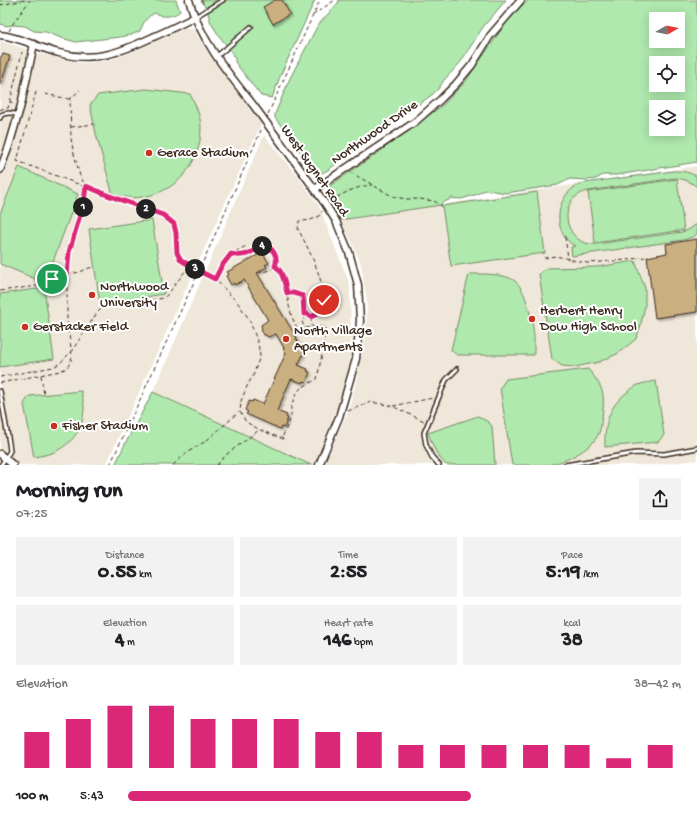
<!DOCTYPE html>
<html lang="en">
<head>
<meta charset="utf-8">
<style>
  body { margin:0; font-family:"Gochi Hand",sans-serif; background:#f2f2f2; color:#202124; height:100vh; display:flex; flex-direction:column; font-size:15px; white-space:nowrap }
  * { box-sizing:border-box; margin:0 }
  p { font-size:13px; color:#757577 }
  .icon { flex:none; width:22px; height:22px; fill:none; stroke:currentColor; stroke-width:2; stroke-linecap:round; stroke-linejoin:round }
  .map { position:relative; height:465px; overflow:hidden }
  .side { display:flex; flex-direction:column; background:#fff; flex:1 }
  .side>* { flex:none }
  .needle { width:26px; rotate:81deg }
  .fabs { position:absolute; left:649px; top:12px; display:grid; gap:8px }
  .fabs a { display:grid; place-items:center; width:36px; height:36px; border-radius:0px; background:#fff; box-shadow:0 2px 10px #0003; font-size:20px }
  .pin { position:absolute; display:grid; place-items:center; width:34px; height:34px; color:#fff; margin:-17px; border:2px solid #fff; border-radius:50%; box-shadow:0 1px 4px #0007 }
  .km { position:absolute; width:20px; height:20px; margin:-10px; border-radius:50%; background:#222; color:#fff; font-size:11px; line-height:20px; text-align:center }
  .round { display:grid; place-items:center; flex:none; width:42px; height:42px; border-radius:0px; background:#f2f2f2 }
  .summary { display:flex; align-items:center; justify-content:space-between; height:68px; padding:0 16px }
  h1 { font-size:22px; font-weight:800; line-height:30px }
  .stats { display:grid; grid-template-columns:repeat(3,1fr); gap:6px; height:68px; padding:4px 16px }
  .stats div { display:grid; align-content:center; border-radius:0px; background:#f2f2f2; text-align:center }
  .stats b { font-size:20px; font-weight:800 }
  .stats small { font-size:11px; font-weight:400 }
  .stats p { font-size:11px }
  .chart { height:112px; padding:8px 16px }
  .chart p { display:flex; justify-content:space-between }
  .chart svg { width:100%; height:72px; margin-top:4px; stroke:#db2777; stroke-width:6 }
  ul { padding:0 16px; list-style:none; font-size:13px }
  li { display:grid; grid-template-columns:64px 48px 1fr; align-items:center; height:30px }
  li i { height:10px; border-radius:5px; background:#db2777 }
  .map>svg:first-child { display:block }
  .built { fill:#efe7d9 }
  .green { fill:#afe9ae; stroke:#758a66; fill-rule:evenodd }
  .building { fill:#caaf80; stroke:#3b2a1e; filter:url(#shadow) }
  .lines { fill:none; stroke-linecap:round; stroke-linejoin:round }
  .service-casing { stroke:#3b2a1e; stroke-width:6 }
  .minor-casing { stroke:#3b2a1e; stroke-width:9 }
  .path { stroke:#3b2a1e; stroke-width:1; stroke-dasharray:4 3; stroke-linecap:butt }
  .service { stroke:#fff; stroke-width:3 }
  .minor { stroke:#fff; stroke-width:6 }
  .route-casing { stroke:#fff; stroke-width:8 }
  .route { stroke:#db2777; stroke-width:5 }
  .poi-dot { fill:#c8321e; stroke:#fff; stroke-width:1.5 }
  .labels { text-anchor:middle; dominant-baseline:central; stroke-width:4; stroke-linejoin:round; paint-order:stroke }
  .street-label { font-size:14px; fill:#3b2a1e; stroke:#fff }
  .poi-label { font-size:14px; fill:#3b2a1e; stroke:#fff; text-anchor:start }
</style>
</head>
<body>
<div class="map">
<svg width="697" height="465" viewBox="0 0 697 465">
  <defs>
    <filter id="shadow"><feDropShadow dx="2" dy="2" stdDeviation="1" flood-color="#0004"/></filter>
  </defs>
  <rect width="100%" height="100%" fill="#fff"/>
  <filter id="ink" filterUnits="userSpaceOnUse"><feTurbulence type="fractalNoise" baseFrequency=".025" numOctaves="2"/><feDisplacementMap in="SourceGraphic" scale="8" xChannelSelector="R" yChannelSelector="G"/><feConvolveMatrix kernelMatrix="1 2 1 2 8 2 1 2 1" color-interpolation-filters="sRGB"/></filter>
  <g filter="url(#ink)">
    <path class="built" d="M185 28H190L194 30 208 53 261 124 106 465H0V41L45 55 71 61 83 63 104 61 116 58 137 50 179 30Z
      M264 135 302 182 319 206 350 285 351 357 337 408 314 465H311L153 392Z
      M697 166V460L653 465H324L348 411 357 379 366 336 367 301 361 265 352 242 340 220Z"/>
    <path class="green" d="M0 0H176L180 11C176 15 168 17 162 16 159 15 158 14 155 13 146 17 144 22 140 31L131 35 120 37 76 42 61 38 46 32 34 31 25 26 12 25 7 26 0 24Z
      M201 0H315L281 74 272 98 261 96 241 70 235 62V58L228 47 219 36 211 23 207 10Z
      M339 0H506L483 27 460 63 444 80 439 88 433 94 328 170 322 173 316 170 310 165 279 123 275 118V114L290 78 318 25 338 3Z
      M529 0H697V162L617 175H603L596 179 587 180 570 179 558 185 506 193 494 191 485 190 475 195 461 199 450 198 449 200 442 203 441 205 340 220C337 214 327 200 327 194 327 190 329 188 331 185L375 155 432 113 445 103 465 82 508 20 519 8ZM656 19H678V41H656ZM656 63H678V85H656ZM656 107H678V129H656Z
      M146 89 190 94C195 104 201 116 201 128 201 164 176 193 141 197 132 199 122 196 113 195L96 134 90 105 98 95Z
      M19 167 78 194 45 283 0 264V214Z
      M674 171C682 171 689 172 696 176L697 187C690 181 684 179 675 178L588 191C583 192 578 195 574 198 561 212 567 236 585 243 589 244 593 244 597 244L682 232 688 230 697 224V234L693 237 683 240 572 256 571 247 575 246C554 235 554 203 572 189 576 186 580 185 584 183Z
      M677 179 684 230 595 243 588 192Z
      M537 192 545 253 451 266 442 206Z
      M152 220 164 294 100 304 89 229Z
      M635 261 645 288V306L640 328 636 339 617 354 599 362 575 367 562 366 552 359 539 274 547 268 597 267Z
      M469 274C481 274 505 273 515 281 526 289 533 323 534 336 534 342 534 349 534 355H457L451 350Z
      M44 288 54 359 0 367V294Z
      M588 369C594 376 602 386 603 395 604 402 603 410 602 417 601 423 601 430 598 435 591 450 562 464 546 465 535 465 523 465 512 465L500 388 506 379Z
      M656 381 664 435 658 442 605 447C604 423 609 405 630 390 632 389 635 386 638 385 643 383 650 382 656 381Z
      M81 391C82 396 84 402 84 407 84 428 72 445 52 453 46 455 40 456 34 457L24 404 29 396Z
      M153 392 311 465H115L124 446Z
      M478 416 488 422 492 426 495 465H446C435 453 434 448 428 433Z"/>
    <path class="building" d="M275 0H282L290 14 273 24 263 7Z
      M3 54 10 56 1 84H0V58Z
      M697 239V312L655 318 647 257 667 253 666 244Z
      M259 254 261 255 263 254 269 263 265 265 267 267 257 273 297 338H296L303 350 302 351 304 353 298 365 308 369 307 371 310 372 306 382 303 381 302 383 291 379 277 411 287 415 286 417 288 418 284 428 281 427 280 429 246 414 248 412 245 410 249 401 252 402 253 400 263 404 286 353 283 348H284L276 334 268 337 266 335H264L261 330 262 329 261 325 268 320 244 280 235 285 234 283 231 285 226 276 229 274 227 272Z"/>
    <g class="lines">
      <g class="service-casing">
        <path id="service" d="M195 17 223 0
          M216 57 251 27
          M0 118 1 115C8 112 12 113 18 115
          M0 391 9 443 10 451 1 465
          M439 465 432 457 426 445 424 433 446 380 457 369
          M565 465 636 453 664 454 697 448"/>
      </g>
      <g class="minor-casing">
        <path id="minor" d="M189 0C201 41 228 73 254 106 278 139 302 171 326 205L336 221 349 252 358 285 360 321 356 359 339 417 319 465
          M0 35C20 37 39 48 59 53 95 63 121 52 153 37 167 31 181 24 195 17
          M0 170 9 146 21 105 34 44
          M315 189 415 122 441 99 456 84 472 65 490 36 521 0
          M0 454 13 465"/>
      </g>
      <path class="path" d="M202 0 203 7
        M0 5 25 0
        M313 15 335 0
        M9 31 12 25 30 0
        M36 92 17 161 107 195 163 215 174 224 176 233 177 253 181 260 199 271 215 279 238 303 249 319 258 343 260 356 253 376 248 384 241 401 240 412 246 422 260 430 286 440
        M45 94 69 99
        M10 102 22 52
        M0 110 2 109 8 108 10 102 14 103
        M268 114 320 0
        M71 127 94 124
        M350 172 392 196 405 199H420L434 201 442 206
        M107 195 112 191
        M331 201C343 193 358 186 372 185
        M565 237 568 258
        M231 254C236 255 242 256 247 254 257 251 269 238 276 255 277 258 277 261 276 264 272 271 265 271 259 273
        M544 258 556 256 569 259 576 261 588 263 626 260 645 257
        M275 266C286 272 287 299 290 310 292 318 295 325 299 331 309 326 314 326 325 327L324 344 317 379 301 388 297 392 291 406V417L282 438
        M215 279 221 267 231 254 248 245
        M0 291 37 286 59 276 80 272 89 268 94 267
        M288 293H294L303 296 304 305V320L302 322 305 328
        M305 314 308 315C312 319 312 322 311 326
        M311 317C316 315 322 311 324 305 325 299 324 292 322 286 317 265 308 248 298 229L299 221C308 221 315 220 321 214L322 211
        M41 375 44 395
        M0 377 53 367 59 364 71 352 97 313 102 308 164 298 168 294 189 266
        M0 383 60 371 67 368 71 361 72 355 67 320V275L69 252 84 202 86 187 80 176 73 150 71 138 70 99 80 90
        M393 406 433 398
        M348 411 371 402 392 406 424 421
        M110 465 199 271 262 128
        M173 465 188 452 206 441 239 412
        M217 465 227 454 259 430"/>
      <use href="#service" class="service"/>
      <use href="#minor" class="minor"/>
    </g>
  </g>
  <g class="lines" filter="url(#ink)">
    <g class="route-casing">
      <path id="route" d="M52 279 59 276 67 275 69 252 84 202 86 186 107 195 163 215 174 224 176 233 177 253 181 260 199 271 215 279 221 267 231 254C239 256 246 256 253 251 255 250 259 247 261 247 272 244 279 257 275 266 283 270 285 285 287 293H294L303 296 304 314H308L311 317C319 313 324 309 324 300"/>
    </g>
    <use href="#route" class="route"/>
  </g>
  <g class="poi-dot">
    <circle cx="149" cy="153" r="4"/>
    <circle cx="92" cy="295" r="4"/>
    <circle cx="532" cy="319" r="4"/>
    <circle cx="25" cy="327" r="4"/>
    <circle cx="286" cy="339" r="4"/>
    <circle cx="54" cy="426" r="4"/>
  </g>
  <g class="labels">
    <g class="street-label">
      <text transform="translate(375 133) rotate(-35)">Northwood Drive</text>
      <text transform="translate(314 171) rotate(55)">West Sugnet Road</text>
    </g>
    <g class="poi-label">
      <text x="157" y="153">Gerace Stadium</text>
      <text x="100" y="287">Northwood<tspan x="100" dy="16">University</tspan></text>
      <text x="540" y="311">Herbert Henry<tspan x="540" dy="16">Dow High School</tspan></text>
      <text x="33" y="327">Gerstacker Field</text>
      <text x="294" y="331">North Village<tspan x="294" dy="16">Apartments</tspan></text>
      <text x="62" y="426">Fisher Stadium</text>
    </g>
  </g>
</svg>
<div class="fabs">
<a><svg class="needle" viewBox="-14 -14 28 28"><path d="M0-13l5 13h-10z" fill="#e53935"/><path d="M0 13l5-13h-10z" fill="#757577"/></svg></a>
<a><svg class="icon" aria-label="locate" viewBox="0 0 24 24"><circle cx="12" cy="12" r="6"/><path d="M12 2v4M12 18v4M2 12h4M18 12h4"/></svg></a>
<a><svg class="icon" aria-label="layers" viewBox="0 0 24 24"><path d="M12 4l9 5-9 5-9-5zM3 14l9 5 9-5"/></svg></a>
</div>
<div class="pin" style="left:52px;top:279px;background:#1e9e55"><svg class="icon" aria-label="arrive" viewBox="0 0 24 24"><path d="M6 21V4h12l-3 4 3 4H6"/></svg></div>
<div class="pin" style="left:324px;top:300px;background:#d93025"><svg class="icon" aria-label="check" viewBox="0 0 24 24"><path d="M5 12l5 5 9-10"/></svg></div>
<b class="km" style="left:83px;top:207px">1</b>
<b class="km" style="left:146px;top:209px">2</b>
<b class="km" style="left:195px;top:269px">3</b>
<b class="km" style="left:262px;top:246px">4</b>
</div>
<section class="side">
<div class="summary"><div><h1>Morning run</h1><p>07:25</p></div><a class="round"><svg class="icon" aria-label="share" viewBox="0 0 24 24"><path d="M12 15V3M7 8l5-5 5 5M5 13v7h14v-7"/></svg></a></div>
<div class="stats">
<div><p>Distance</p><b>0.55<small> km</small></b></div>
<div><p>Time</p><b>2:55</b></div>
<div><p>Pace</p><b>5:19<small> /km</small></b></div>
</div>
<div class="stats">
<div><p>Elevation</p><b>4<small> m</small></b></div>
<div><p>Heart rate</p><b>146<small> bpm</small></b></div>
<div><p>kcal</p><b>38</b></div>
</div>
<div class="chart"><p><span>Elevation</span>38–42 m</p>
<svg viewBox="0 0 160 44" preserveAspectRatio="none"><path d="M5 44V22M15 44V14M25 44V6M35 44V6M45 44V14M55 44V14M65 44V14M75 44V22M85 44V22M95 44V30M105 44V30M115 44V30M125 44V30M135 44V30M145 44V38M155 44V30"/></svg>
</div>
<ul>
<li><b>100 m</b>5:43<i style="width:62%"></i></li>
</ul>
</section>
</body>
</html>
